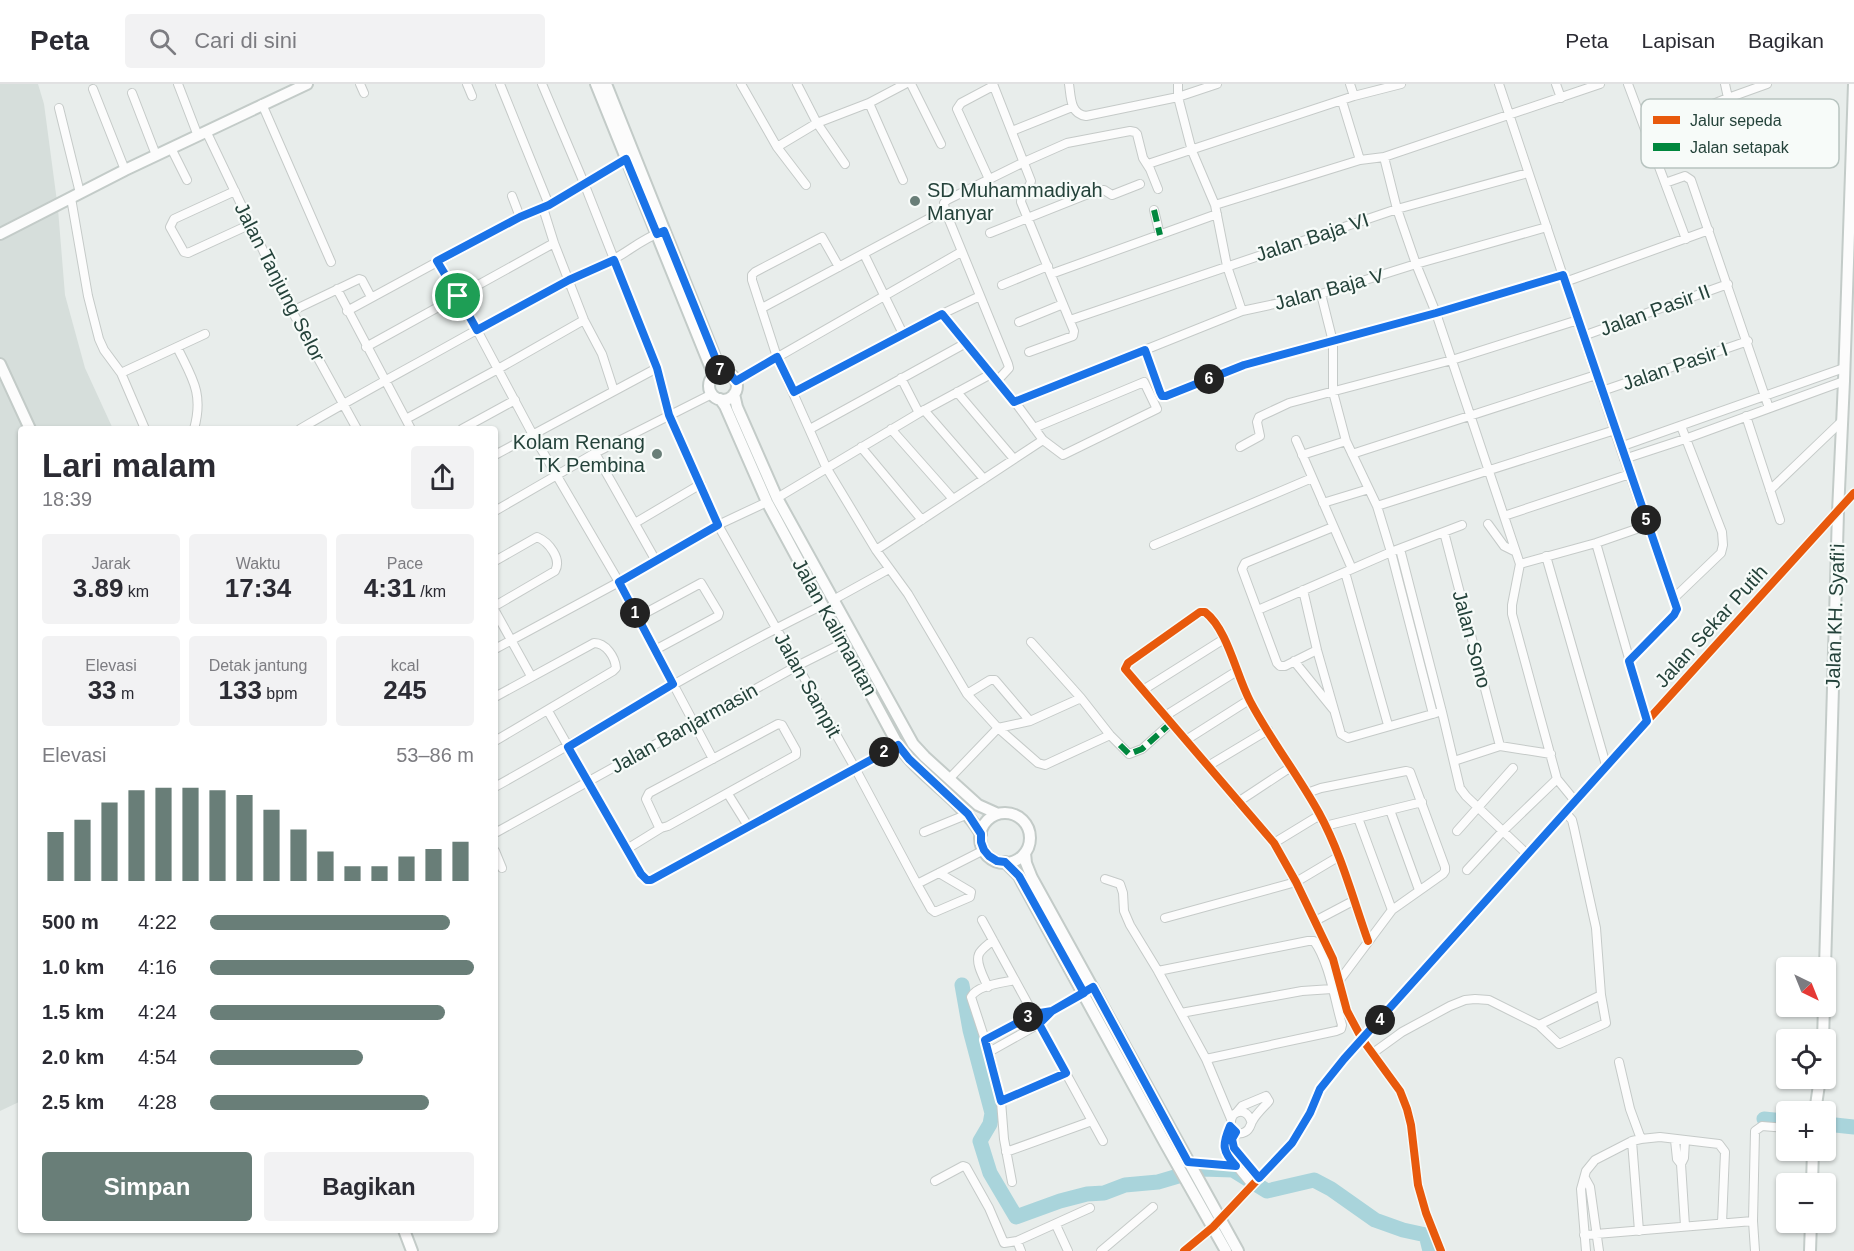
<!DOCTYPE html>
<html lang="id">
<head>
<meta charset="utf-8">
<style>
  body { margin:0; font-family:Arial,sans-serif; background:#f2f2f3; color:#2b2b33; height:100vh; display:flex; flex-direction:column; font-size:22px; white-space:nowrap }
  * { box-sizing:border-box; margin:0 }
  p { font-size:20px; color:#7c7c81 }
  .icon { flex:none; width:33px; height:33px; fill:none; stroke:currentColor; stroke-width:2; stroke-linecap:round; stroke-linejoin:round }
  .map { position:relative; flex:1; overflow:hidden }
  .side { position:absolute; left:18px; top:342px; width:480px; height:807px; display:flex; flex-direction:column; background:#fff; border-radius:6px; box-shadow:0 2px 4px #0004 }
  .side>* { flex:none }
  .needle { width:39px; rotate:137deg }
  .tools { position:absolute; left:1776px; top:873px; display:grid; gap:12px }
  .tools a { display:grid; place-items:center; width:60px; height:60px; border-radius:6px; background:#fff; box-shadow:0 2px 4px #0004; font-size:30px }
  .pin { position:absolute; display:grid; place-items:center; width:51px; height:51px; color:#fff; margin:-26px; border:3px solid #fff; border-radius:50%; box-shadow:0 2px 6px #0007 }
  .km { position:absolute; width:30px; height:30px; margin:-15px; border-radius:50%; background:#222; color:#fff; font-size:16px; line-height:30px; text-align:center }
  .round { display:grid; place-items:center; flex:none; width:63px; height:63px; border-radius:6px; background:#f2f2f3 }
  .overview { display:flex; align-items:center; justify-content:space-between; height:102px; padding:0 24px }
  h1 { font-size:33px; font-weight:700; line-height:45px }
  .stats { display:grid; grid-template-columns:repeat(3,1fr); gap:9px; height:102px; padding:6px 24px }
  .stats div { display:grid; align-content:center; border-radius:6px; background:#f2f2f3; text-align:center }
  .stats b { font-size:26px; font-weight:700 }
  .stats small { font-size:16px; font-weight:400 }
  .stats p { font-size:16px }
  .chart { height:168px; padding:12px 24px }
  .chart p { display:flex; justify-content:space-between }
  .chart svg { width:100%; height:108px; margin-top:6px; stroke:#697e78; stroke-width:6 }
  .button { display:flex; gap:12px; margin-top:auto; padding:12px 24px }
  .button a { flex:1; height:69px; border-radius:6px; background:#697e78; color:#fff; font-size:24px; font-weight:700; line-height:69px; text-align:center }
  .button a+a { background:#f2f2f3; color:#2b2b33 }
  ul { padding:0 24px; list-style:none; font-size:20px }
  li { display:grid; grid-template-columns:96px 72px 1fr; align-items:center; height:45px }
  li i { height:15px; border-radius:8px; background:#697e78 }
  header { display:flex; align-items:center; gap:36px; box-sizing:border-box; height:84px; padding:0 30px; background:#fff; border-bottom:2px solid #e1e1e2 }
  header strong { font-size:28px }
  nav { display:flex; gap:33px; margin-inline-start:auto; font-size:21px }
  .search { width:420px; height:54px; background:#f2f2f3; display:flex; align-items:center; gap:15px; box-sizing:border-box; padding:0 21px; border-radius:6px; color:#7c7c81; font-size:22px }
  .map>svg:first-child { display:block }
  .built { fill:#d6dedb }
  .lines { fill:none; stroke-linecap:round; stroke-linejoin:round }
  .river { stroke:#a9d4db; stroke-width:15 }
  .minor-casing { stroke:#c5cac8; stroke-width:10 }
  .secondary-casing { stroke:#c3cbc8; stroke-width:14 }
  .minor { stroke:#fcfcfc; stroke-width:8 }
  .secondary { stroke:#fcfcfc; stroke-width:10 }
  .quiet { stroke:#00873e; stroke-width:6; stroke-dasharray:12 6; stroke-linecap:butt }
  .cycleway-casing { stroke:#f7fbf9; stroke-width:11 }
  .cycleway { stroke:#e8590c; stroke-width:8 }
  .route-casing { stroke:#fff; stroke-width:12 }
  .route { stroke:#1a73e8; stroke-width:8 }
  .poi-dot { fill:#697e78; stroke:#f7fbf9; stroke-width:2 }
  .labels { text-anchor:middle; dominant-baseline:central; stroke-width:4.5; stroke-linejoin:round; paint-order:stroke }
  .poi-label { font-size:20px; fill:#24423a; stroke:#f7fbf9; text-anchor:start }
  .street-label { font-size:20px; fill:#24423a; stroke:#f7fbf9 }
  .key { fill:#f7fbf9; stroke:#b8c4c0; stroke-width:1.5 }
  .key-label { font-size:16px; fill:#24423a }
</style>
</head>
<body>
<header>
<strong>Peta</strong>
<div class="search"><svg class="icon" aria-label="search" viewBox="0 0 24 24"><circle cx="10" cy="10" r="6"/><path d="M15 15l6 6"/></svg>Cari di sini</div>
<nav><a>Peta</a><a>Lapisan</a><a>Bagikan</a></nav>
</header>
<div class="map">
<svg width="1854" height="1167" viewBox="0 0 1854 1167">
  <rect width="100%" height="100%" fill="#e8edeb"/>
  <path class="built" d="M0 0H38L44 20 58 125 65 211 85 284 113 345H21V1017L0 1027Z"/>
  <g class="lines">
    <path class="river" d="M962 901 970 946 992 1029 990 1040 980 1057 990 1089 1016 1133 1060 1117 1087 1110 1104 1109 1125 1101 1158 1098 1202 1085 1233 1086 1267 1107 1314 1096 1331 1105 1375 1136 1403 1146 1426 1151 1430 1167
      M1764 1035 1786 1037
      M1826 1040 1854 1043"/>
    <g class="minor-casing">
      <path id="minor" d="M178 0 198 52
        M360 0 364 9
        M467 0 472 12
        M500 0 549 121
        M542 0 584 99 657 284 669 331 718 441 855 684 917 800 984 766
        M741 0 777 63 806 101
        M797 0 817 39 845 80
        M911 0 941 60
        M993 0 1031 97C1029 106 1021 109 1021 118L1074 247 1073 252 1029 268
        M1069 0C1071 13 1070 30 1086 32L1178 13 1217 0
        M1178 0V13L1192 67 1215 121 1227 182 1242 227
        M1350 0 1354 12
        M1499 0 1620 363 1677 525 1674 531 1629 577
        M1556 0 1561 14
        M1628 0 1686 155
        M1725 0 1728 14
        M93 5 125 86
        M132 9 156 71
        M1342 17 1360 76
        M869 19 903 96
        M262 20 331 178
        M59 24 80 109
        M1012 47 1072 23
        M1646 47 1728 14 1767 0
        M207 49 292 227 357 345
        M777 63 817 39 869 19 905 0
        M171 64 187 96
        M1384 73 1397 125 1416 180 1436 229 1520 480 1512 521V530L1557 695 1575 717
        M1148 80 1354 12 1401 0
        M989 95 957 25 961 19 993 2
        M1665 99 1685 92 1691 96 1769 324
        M235 107 174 135 170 143 184 168 188 169 251 140
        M512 112 520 133
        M71 114 88 212 99 255 104 266 121 289 145 345
        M1215 121 1360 76 1384 73 1600 0
        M543 124 554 159 584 236 602 270 614 307
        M1154 126 1160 151
        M990 149 1098 106H1104L1112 111 1140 100
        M864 170 903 250
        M437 177 477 246 533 351 619 498 713 675
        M839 183 822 153 755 188 752 191V196L777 273 826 383 876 466 908 510 967 610 998 644 1038 679 1045 681 1110 651
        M1051 190 1217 130
        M1565 198 1709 146
        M1002 201 1048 182
        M337 205 411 345
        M1321 210 1333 258V308L1346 357 1377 422 1391 468 1433 630
        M762 224 945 126
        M292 227 359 195 362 196 371 213
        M347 227 520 133 549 121 626 75
        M942 230 1015 318 1043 356 1063 371 1157 325 1144 298 1034 344
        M1070 236 1397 125 1528 89
        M1019 238 1063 220
        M1583 252 1728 200
        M177 263C192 294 204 309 194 345
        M366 263 554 159
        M1145 266 1160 308 1162 312H1166L1244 281 1436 229 1563 191
        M121 289 205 250
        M901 294 919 329
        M736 297 961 168
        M997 297 1009 284 1008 280 945 126 944 119 947 116 1024 78 1067 59 1130 47 1135 48 1137 50 1143 74 1150 85 1158 105
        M1602 307 1748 257
        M794 308 942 230 980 212
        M957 308 1014 375
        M1015 318 1242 227 1321 210 1416 180 1547 143
        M924 326 984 395
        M1746 332 1780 436
        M406 335 498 285 584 236
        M300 345C351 315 403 287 455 258 505 230 556 203 608 178 626 170 640 156 659 149
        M462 345 515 316
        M810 345 966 259
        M891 345 953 415
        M1296 356 1352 485
        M861 363 922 436
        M1240 363 1260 352 1257 338 1259 333 1289 319 1452 276 1578 236
        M1620 363 1844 284
        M595 369 656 477
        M1352 370 1596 291
        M495 371 657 284
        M1302 371 1346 357
        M1624 375 1685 355 1844 297
        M1770 406 1842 337
        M777 414 919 329 991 290
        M1323 419 1369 405
        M1377 422 1615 346
        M495 427 595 369 712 310
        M1504 432 1630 390
        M635 439 701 400
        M1488 440 1504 462 1516 468
        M1444 448 1500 662
        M1596 459 1647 637
        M1154 461 1312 394
        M1400 465 1442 628 1460 704 1466 712 1527 770
        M876 466 1043 356
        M1546 472 1606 681
        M495 477 537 453C549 458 562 475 555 487L495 522
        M1520 480 1596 459 1648 441
        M1345 488 1388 641
        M1303 506 1317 566 1341 650 1348 654 1436 629
        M1673 515 1721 469 1723 461 1722 448 1681 342
        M833 516 889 485
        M1258 526 1391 468 1462 441
        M495 527 531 592
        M638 533 701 499 719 529 718 532 655 566
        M1031 558 1081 614 1110 651 1129 670 1142 665 1171 639
        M495 565 619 498 718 441 767 418
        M1317 566 1285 582H1280L1277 579 1242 485 1245 479 1333 443
        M1294 577 1333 625
        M1143 606 1224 555
        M967 610 990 596H995L1030 637
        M495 613 594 559C606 559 615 573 616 584L613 587 495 657
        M548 627 641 790 647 796H651L898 661
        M1165 632 1237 587
        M778 640 782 641 796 666V671L668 742 661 744 658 741 646 715 649 709Z
        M1186 656 1249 616
        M1454 677 1500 662 1551 670
        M1208 682 1268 646
        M949 695 998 644 1030 637 1081 614
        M495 703C604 642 710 576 823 521
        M1307 709 1321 704 1406 687 1410 688 1445 783V787L1443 790 1392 826 1339 897
        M728 710 748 742
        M1238 718 1291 683
        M1390 726 1419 806
        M1358 734 1392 826
        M1325 742 1422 718
        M1457 747 1513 684
        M924 748 968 730
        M495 749 797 582 843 559
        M1274 759 1320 731
        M627 765 661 744
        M495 767 502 784
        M1467 786 1503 747 1557 695
        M1105 795 1120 800 1123 809 1124 827 1130 841 1158 887 1206 975 1231 1035
        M917 800 931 825 935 828 970 813 971 808 939 789
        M1165 834 1296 798 1338 773
        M982 836 1103 1057
        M1315 837 1353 817
        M1368 857C1353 815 1341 769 1319 729 1298 691 1270 655 1250 617 1236 591 1228 546 1205 528H1200L1128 579 1125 585 1274 759 1296 798 1333 875 1347 927 1362 955 1400 1007 1407 1025 1411 1041 1418 1101 1426 1129 1441 1167
        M1158 887 1308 857H1314C1329 877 1335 917 1342 941L1341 945 1336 947 1206 975
        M988 903C984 894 975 879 979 870 981 865 989 860 993 856
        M1181 929 1302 907 1332 905
        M1539 941 1601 911
        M985 956 1034 930 1052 927 1087 907
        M989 968 1039 940 1052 927
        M1373 969 1402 948 1450 922 1465 916 1475 915 1489 916 1539 941 1559 960 1606 939 1601 911 1596 844 1574 744 1572 736 1565 728
        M1619 978 1630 1025 1641 1055
        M1001 1017 1066 989
        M1237 1028 1242 1022 1266 1012 1269 1017C1264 1023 1257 1029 1253 1036 1250 1040 1251 1045 1245 1048 1233 1054 1228 1040 1233 1031 1241 1025 1248 1028 1251 1037
        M1230 1042 1224 1060 1225 1068 1252 1101
        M1236 1048 1232 1055 1234 1064 1259 1093
        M1675 1056 1677 1075 1681 1080
        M1685 1056 1684 1074 1681 1080 1685 1142
        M1632 1057 1639 1147
        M1006 1068 1092 1037
        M1188 1078 1236 1082 1245 1078
        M1585 1094 1590 1103 1599 1167
        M935 1097 963 1082 966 1083 989 1124 1004 1159 1017 1157 1021 1167
        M1012 1098 1004 1055 1001 1017 989 968 971 913C977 901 1002 899 1015 896
        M1056 1141 1068 1167
        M1584 1151 1753 1137
        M1017 1157 1090 1124
        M1101 1167 1153 1123
        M1184 1167 1213 1143 1292 1059 1310 1029 1320 1005 1344 975 1599 690 1854 409
        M1586 1167 1581 1105 1586 1087 1595 1076 1632 1057 1641 1055 1660 1053 1719 1060 1725 1068 1722 1139
        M1755 1167 1753 1137 1755 1047 1762 1042 1786 1044"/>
    </g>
    <g class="secondary-casing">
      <path id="secondary" d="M596 0 714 292
        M606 0 721 288
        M0 150 125 86 307 0
        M0 280 30 345
        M709 302a14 14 0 1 1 28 0a14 14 0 1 1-28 0Z
        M734 310 737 323 777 414 913 660 925 673 978 721 998 730
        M720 315 725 322 767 418 898 661C921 694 959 713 981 750
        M980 754a25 25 0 1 1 50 0a25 25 0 1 1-50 0Z
        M1025 769 1026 779 1032 794 1238 1167
        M1005 778 1019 792 1023 800 1165 1059 1226 1167
        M1825 884 1838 428 1844 297 1854 0
        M1823 956 1824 922
        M1815 1028 1820 994
        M1812 1100 1813 1066
        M404 1146 412 1167
        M1810 1167 1811 1138"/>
    </g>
    <use href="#minor" class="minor"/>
    <use href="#secondary" class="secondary"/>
    <path class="quiet" d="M1154 126 1160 151
      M1120 661 1129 670 1142 665 1171 639"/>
    <g class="cycleway-casing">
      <path id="cycleway" d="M1368 857C1353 815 1341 769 1319 729 1298 691 1270 655 1250 617 1236 591 1228 546 1205 528H1200L1128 579 1125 585 1274 759 1296 798 1333 875 1347 927 1362 955 1400 1007 1407 1025 1411 1041 1418 1101 1426 1129 1441 1167
        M1184 1167 1213 1143 1292 1059 1310 1029 1320 1005 1344 975 1599 690 1854 409"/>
    </g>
    <use href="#cycleway" class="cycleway"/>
  </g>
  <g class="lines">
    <g class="route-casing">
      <path id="route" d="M458 212 477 246 569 196 614 176 657 284 669 331 718 441 619 498 673 600 568 663 641 790 647 796H651L898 661 909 675 968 730 981 750V758L984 766 989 772 997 777 1005 778 1019 792 1084 909 1052 927 1039 940 1066 989 1001 1017 985 956 1034 930 1052 927 1093 903 1188 1078 1236 1082C1222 1067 1222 1061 1230 1042L1236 1048 1232 1055 1234 1064 1259 1094 1292 1059 1310 1029 1320 1005 1344 975 1647 637 1629 577 1674 531 1677 525 1563 191 1436 229 1244 281 1166 312H1162L1160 308 1145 266 1014 318 942 230 794 308 777 273 736 297 730 290 721 288 664 147 657 150 626 75 549 121 520 133 437 177 458 212"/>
    </g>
    <use href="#route" class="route"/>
  </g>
  <g class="poi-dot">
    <circle cx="915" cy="117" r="6"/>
    <circle cx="657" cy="370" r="6"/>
  </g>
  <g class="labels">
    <g class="poi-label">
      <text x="927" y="106">SD Muhammadiyah<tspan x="927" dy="23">Manyar</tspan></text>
      <text x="645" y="358" text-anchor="end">Kolam Renang<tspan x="645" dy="23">TK Pembina</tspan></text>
    </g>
    <g class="street-label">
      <text transform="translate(1312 153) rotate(-18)">Jalan Baja VI</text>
      <text transform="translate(280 198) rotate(63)">Jalan Tanjung Selor</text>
      <text transform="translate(1329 205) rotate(-15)">Jalan Baja V</text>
      <text transform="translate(1655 226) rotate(-20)">Jalan Pasir II</text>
      <text transform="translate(1675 282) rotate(-19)">Jalan Pasir I</text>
      <text transform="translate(1835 532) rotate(-88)">Jalan KH. Syafi'i</text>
      <text transform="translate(1711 542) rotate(-48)">Jalan Sekar Putih</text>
      <text transform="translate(835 543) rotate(61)">Jalan Kalimantan</text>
      <text transform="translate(1472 555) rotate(75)">Jalan Sono</text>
      <text transform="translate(808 601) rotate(61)">Jalan Sampit</text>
      <text transform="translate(684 644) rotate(-29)">Jalan Banjarmasin</text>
    </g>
  </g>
  <rect x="1641" y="15" width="198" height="69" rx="9" class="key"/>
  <rect x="1653" y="32" width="27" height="8" fill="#e8590c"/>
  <rect x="1653" y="59" width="27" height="8" fill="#00873e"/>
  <g class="key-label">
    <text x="1690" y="42">Jalur sepeda</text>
    <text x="1690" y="69">Jalan setapak</text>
  </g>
</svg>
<div class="tools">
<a><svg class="needle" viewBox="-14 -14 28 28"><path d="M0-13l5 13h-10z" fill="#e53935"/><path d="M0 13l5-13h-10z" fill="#7c7c81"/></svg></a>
<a><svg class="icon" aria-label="locate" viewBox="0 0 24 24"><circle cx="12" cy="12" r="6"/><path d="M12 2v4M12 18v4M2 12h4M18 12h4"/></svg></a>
<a>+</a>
<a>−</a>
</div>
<div class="pin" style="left:458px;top:212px;background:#1e9e55"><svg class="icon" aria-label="arrive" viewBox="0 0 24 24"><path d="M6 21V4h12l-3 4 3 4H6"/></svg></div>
<b class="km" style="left:635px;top:529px">1</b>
<b class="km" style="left:884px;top:668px">2</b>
<b class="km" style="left:1028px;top:933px">3</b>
<b class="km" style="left:1380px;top:936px">4</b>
<b class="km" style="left:1646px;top:436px">5</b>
<b class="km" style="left:1209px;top:295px">6</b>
<b class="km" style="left:720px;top:286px">7</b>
<section class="side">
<div class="overview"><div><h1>Lari malam</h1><p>18:39</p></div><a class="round"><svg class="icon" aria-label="share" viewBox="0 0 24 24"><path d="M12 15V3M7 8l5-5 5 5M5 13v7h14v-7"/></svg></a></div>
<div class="stats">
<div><p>Jarak</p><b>3.89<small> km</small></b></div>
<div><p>Waktu</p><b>17:34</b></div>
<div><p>Pace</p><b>4:31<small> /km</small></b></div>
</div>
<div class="stats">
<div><p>Elevasi</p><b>33<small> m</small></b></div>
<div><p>Detak jantung</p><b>133<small> bpm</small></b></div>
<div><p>kcal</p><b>245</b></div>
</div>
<div class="chart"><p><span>Elevasi</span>53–86 m</p>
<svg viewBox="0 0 160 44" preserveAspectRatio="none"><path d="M5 44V24M15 44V19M25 44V12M35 44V7M45 44V6M55 44V6M65 44V7M75 44V9M85 44V15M95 44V23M105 44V32M115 44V38M125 44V38M135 44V34M145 44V31M155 44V28"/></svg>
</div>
<ul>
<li><b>500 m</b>4:22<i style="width:91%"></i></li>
<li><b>1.0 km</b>4:16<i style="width:100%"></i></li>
<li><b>1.5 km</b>4:24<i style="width:89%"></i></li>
<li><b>2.0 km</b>4:54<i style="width:58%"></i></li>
<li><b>2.5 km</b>4:28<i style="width:83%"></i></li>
</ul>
<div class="button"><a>Simpan</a><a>Bagikan</a></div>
</section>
</div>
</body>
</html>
